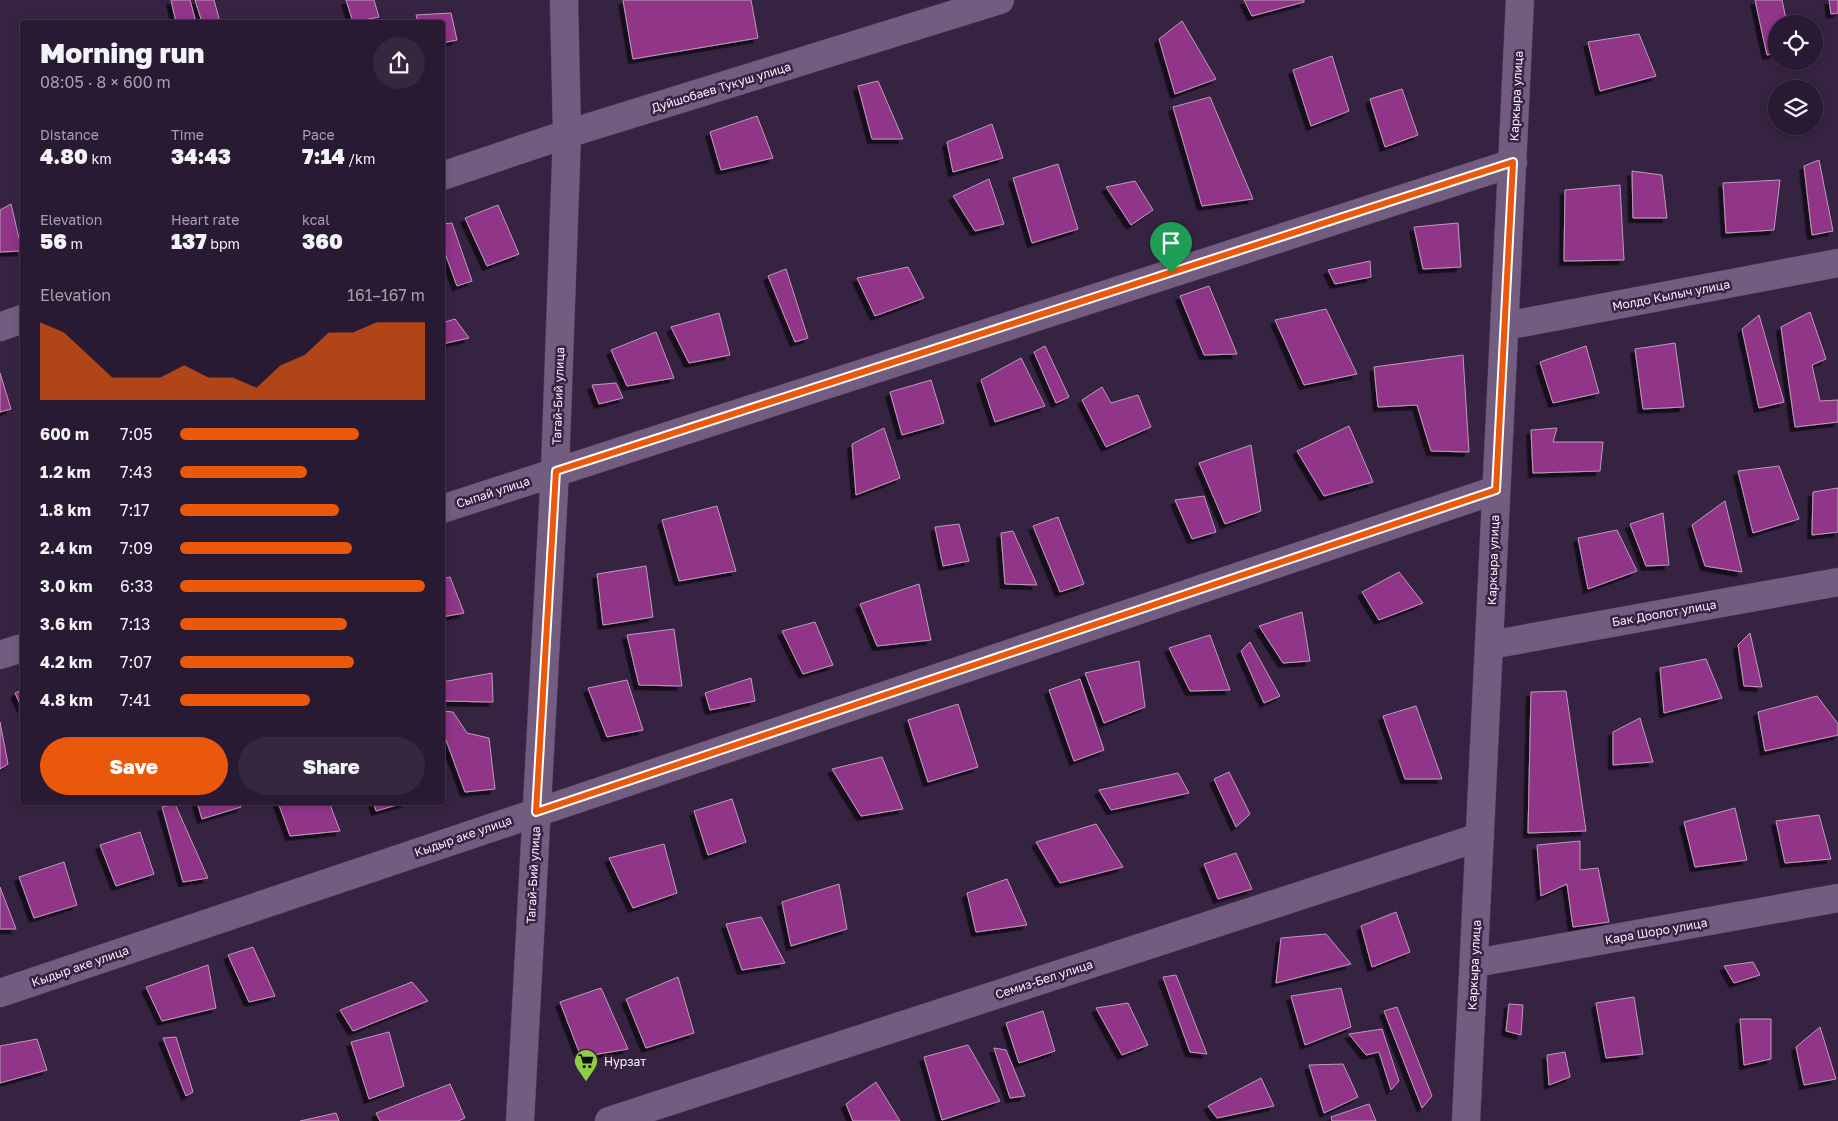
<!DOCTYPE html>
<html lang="en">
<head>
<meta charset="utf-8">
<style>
  body { margin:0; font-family:"Golos Text",sans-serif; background:#34273e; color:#f1f3f6; height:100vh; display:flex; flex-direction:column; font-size:19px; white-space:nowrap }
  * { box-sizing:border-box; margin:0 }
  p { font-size:16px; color:#a5a1ac }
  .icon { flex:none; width:28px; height:28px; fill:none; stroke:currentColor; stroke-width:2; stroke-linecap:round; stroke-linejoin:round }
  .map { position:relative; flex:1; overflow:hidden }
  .sheet { position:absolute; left:20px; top:20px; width:425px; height:785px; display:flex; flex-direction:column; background:#281a32; border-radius:5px; box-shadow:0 2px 8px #0003,0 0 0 1px #44384d }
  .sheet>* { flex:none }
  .controls { position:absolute; left:1768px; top:15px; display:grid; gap:10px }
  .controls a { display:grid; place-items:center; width:55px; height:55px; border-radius:50%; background:#281a32; box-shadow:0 2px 8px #0003,0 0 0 1px #44384d; font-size:25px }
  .pin { position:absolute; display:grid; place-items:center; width:42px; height:42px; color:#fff; margin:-51px -21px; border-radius:50% 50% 50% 0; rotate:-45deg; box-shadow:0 0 5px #0007 }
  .pin .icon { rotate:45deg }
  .round { display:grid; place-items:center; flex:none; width:52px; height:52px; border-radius:26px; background:#34273e }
  .headline { display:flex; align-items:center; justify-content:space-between; height:85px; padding:0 20px }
  h1 { font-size:28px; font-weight:800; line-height:38px }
  .metrics { display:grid; grid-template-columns:repeat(3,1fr); gap:8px; height:85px; padding:5px 20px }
  .metrics div { display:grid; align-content:center }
  .metrics b { font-size:21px; font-weight:800 }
  .metrics small { font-size:14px; font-weight:400 }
  .metrics p { font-size:14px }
  .chart { height:140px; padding:10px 20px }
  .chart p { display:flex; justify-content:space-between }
  .chart svg { width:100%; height:90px; margin-top:5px; fill:#ea580c; opacity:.7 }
  .cta { display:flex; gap:10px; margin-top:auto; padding:10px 20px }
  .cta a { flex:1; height:58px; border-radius:30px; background:#ea580c; color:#fff; font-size:20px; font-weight:800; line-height:58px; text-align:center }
  .cta a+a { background:#34273e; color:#f1f3f6 }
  ul { padding:0 20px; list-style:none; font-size:16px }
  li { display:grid; grid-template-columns:80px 60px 1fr; align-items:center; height:38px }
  li i { height:12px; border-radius:6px; background:#ea580c }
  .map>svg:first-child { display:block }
  .building { fill:#903588; stroke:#bf9aba; filter:url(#shadow) }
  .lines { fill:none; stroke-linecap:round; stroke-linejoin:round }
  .minor-casing { stroke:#51415b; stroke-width:29 }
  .minor { stroke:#725c80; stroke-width:28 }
  .route-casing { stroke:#fff; stroke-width:10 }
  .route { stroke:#ea580c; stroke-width:6 }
  .labels { text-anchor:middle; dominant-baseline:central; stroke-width:5; stroke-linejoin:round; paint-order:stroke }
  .street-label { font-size:12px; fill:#f7f0fc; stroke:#362342 }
  .poi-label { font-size:12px; fill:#f7f0fc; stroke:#362342; text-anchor:start }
</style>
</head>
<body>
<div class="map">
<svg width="1838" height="1121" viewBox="0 0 1838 1121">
  <defs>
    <filter id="shadow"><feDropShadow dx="-4.5" dy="4.5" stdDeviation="0" flood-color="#0009"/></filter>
  </defs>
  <rect width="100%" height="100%" fill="#362342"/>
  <path class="building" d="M171 0H190L196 22H176Z
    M195 0H214L220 22H202Z
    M346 0H374L379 17 353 22Z
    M623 0H751L758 38 633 59Z
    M1244 0H1304V2L1252 16Z
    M1755 0H1782L1787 24H1776V53L1767 55Z
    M1829 0H1838V13L1831 14Z
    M451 13 457 40 442 43V22H418L416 15Z
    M1182 21 1216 79 1175 94 1159 39Z
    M1639 34 1656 76 1600 91 1588 42Z
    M1332 56 1349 111 1311 126 1293 70Z
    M878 81 903 139H872L858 86Z
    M1402 89 1418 135 1385 147 1370 99Z
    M1210 97 1253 199 1202 206 1173 107Z
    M757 116 773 158 721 170 710 132Z
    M992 124 1003 158 953 172 947 142Z
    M1819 160 1833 231 1812 235 1804 166Z
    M1058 164 1078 229 1032 243 1013 178Z
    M1632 171 1662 175 1667 218H1633Z
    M989 179 1004 224 975 231 953 196Z
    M1780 180 1774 230 1726 233 1723 183Z
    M1135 181 1153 210 1131 225 1106 187Z
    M1620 185 1624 260 1564 261 1565 190Z
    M11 204 22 251 0 252V210Z
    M498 205 519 254 487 266 465 218Z
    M452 223 472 281 457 286 442 245V224Z
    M1458 223 1461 267 1423 269 1414 227Z
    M1370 261 1371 277 1335 284 1328 270Z
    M908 267 924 298 875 316 857 278Z
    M786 269 808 338 795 342 768 276Z
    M1209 286 1237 354 1204 355 1180 296Z
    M1326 309 1357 374 1304 385 1275 320Z
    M1810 312 1826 359 1812 365 1820 401 1838 400V422L1795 427 1781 327Z
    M719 313 730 355 689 363 671 327Z
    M1759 315 1784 402 1759 408 1742 329Z
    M455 319 469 338 442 344V323Z
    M656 332 674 378 627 386 611 350Z
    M1675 343 1684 407 1643 409 1635 349Z
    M1045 346 1069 397 1056 403 1034 352Z
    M1586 346 1599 393 1553 403 1540 362Z
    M1463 355 1469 452 1431 451 1417 405 1378 407 1374 367Z
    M1021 358 1045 406 995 422 981 380Z
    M0 373 11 409 0 412Z
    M931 380 944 423 902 435 890 392Z
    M616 383 623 398 599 404 592 385Z
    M1102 387 1111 403 1138 395 1151 427 1106 447 1082 400Z
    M1349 426 1373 482 1324 496 1297 451Z
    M884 428 900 478 856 495 852 444Z
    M1557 428 1553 442H1603L1600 471 1533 473 1531 430Z
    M1251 445 1261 511 1225 524 1199 463Z
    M1779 466 1799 519 1753 533 1738 471Z
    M1838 488V532L1812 535 1813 492Z
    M1204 496 1216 532 1192 539 1175 500Z
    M1725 501 1742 572 1705 566 1692 525Z
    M717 506 736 571 679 581 662 520Z
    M1663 513 1669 565 1646 566 1630 524Z
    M1058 517 1084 584 1060 592 1033 526Z
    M959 524 969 561 943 566 935 527Z
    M1617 530 1637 571 1588 589 1578 538Z
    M1013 531 1037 585 1005 584 1001 533Z
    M646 566 653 617 603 625 597 574Z
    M1399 572 1423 603 1379 620 1362 592Z
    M450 577 464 613 442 617V579Z
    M919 584 931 640 877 646 860 604Z
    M1302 612 1310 661 1283 663 1259 626Z
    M815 622 833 665 803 674 782 631Z
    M674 629 682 686 639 685 627 635Z
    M1750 633 1762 687 1744 686 1738 645Z
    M1210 635 1230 690 1190 691 1169 648Z
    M1250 642 1280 696 1264 703 1241 651Z
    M1706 659 1722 698 1664 713 1660 668Z
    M1139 661 1145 707 1104 723 1085 673Z
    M492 673 493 702 442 701V682Z
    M751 678 755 701 710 710 705 693Z
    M1080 679 1104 750 1074 761 1049 690Z
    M627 680 643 730 607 737 588 688Z
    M22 690V708L15 693Z
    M1566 691 1586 831 1528 833 1531 692Z
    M1817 696 1838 724V735L1765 751 1758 712Z
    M958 704 978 767 928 782 908 720Z
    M1416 706 1442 779H1405L1383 716Z
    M442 711 453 712 467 733 489 738 495 789 465 792 442 729Z
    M1640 718 1653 762 1613 765V732Z
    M0 722 8 764 0 769Z
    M882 757 903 809 861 816 832 769Z
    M1229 772 1250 814 1236 827 1214 779Z
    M1178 773 1189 793 1111 810 1099 790Z
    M732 799 746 842 708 855 694 811Z
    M197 802H240L241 807 202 819Z
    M278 802H329L340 831 290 836Z
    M373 802H407L376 811Z
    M175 804 208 878 183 882 162 807Z
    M1735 808 1747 860 1695 867 1684 822Z
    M1819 815 1831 859 1785 863 1776 821Z
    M1096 824 1123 867 1060 883 1036 842Z
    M140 832 154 874 116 886 100 845Z
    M1580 841V870L1598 868 1609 922 1573 927 1567 884 1541 896 1537 845Z
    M664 844 677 893 633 908 609 858Z
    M1236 853 1252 889 1218 899 1204 864Z
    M64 862 77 905 34 918 19 877Z
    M1007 879 1027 925 976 932 967 893Z
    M839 884 847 929 791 946 782 902Z
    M0 887 16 929H0Z
    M1396 912 1410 952 1372 967 1361 926Z
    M761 917 785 963 742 970 726 924Z
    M1326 934 1351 964 1276 983 1281 938Z
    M253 947 275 996 249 1002 228 955Z
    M1753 962 1760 975 1734 983 1724 966Z
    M208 965 216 1008 162 1021 146 987Z
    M1176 975 1207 1054 1190 1052 1163 977Z
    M678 977 694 1033 646 1048 626 999Z
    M412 982 428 1001 353 1031 340 1010Z
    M601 988 628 1049 581 1057 560 1002Z
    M1341 988 1351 1027 1305 1045 1291 996Z
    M1634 997 1643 1054 1606 1058 1596 1003Z
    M1128 1003 1148 1045 1122 1055 1096 1008Z
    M1509 1004 1523 1005 1521 1035 1506 1031Z
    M1397 1007 1432 1096 1422 1108 1384 1011Z
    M1043 1011 1055 1051 1019 1063 1006 1023Z
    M1740 1019H1771V1059L1744 1065Z
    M1820 1027 1836 1079 1804 1085 1796 1047Z
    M1382 1029 1399 1081 1391 1090 1379 1052 1366 1055 1349 1034Z
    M389 1032 404 1086 369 1099 351 1042Z
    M176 1037 193 1092 186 1096 163 1038Z
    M37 1039 47 1070 0 1083V1046Z
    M968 1045 1000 1101 942 1120 924 1057Z
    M994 1048 1006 1050 1025 1096 1010 1098Z
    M1565 1052 1570 1077 1549 1085 1547 1055Z
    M1343 1064 1358 1097 1324 1113 1309 1065Z
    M1261 1078 1274 1106 1217 1118 1208 1106Z
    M876 1082 900 1121H853L846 1104Z
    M450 1084 465 1118 458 1121H380L376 1113Z
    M1369 1104 1376 1121H1332L1331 1117Z
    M336 1113 339 1121H300Z"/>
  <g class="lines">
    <g class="minor-casing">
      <path id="minor" d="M442 176 567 134 1000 0
        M1505 326 1838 263
        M0 327 22 319
        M442 509 1513 163
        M1490 645 1838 582
        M0 655 22 648
        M1475 963 1838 898
        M0 993 1496 490
        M520 1121 555 471 567 134 564 0
        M609 1121 1480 837
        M1466 1121 1520 0"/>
    </g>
    <use href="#minor" class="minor"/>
  </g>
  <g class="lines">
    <g class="route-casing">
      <path id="route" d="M1513 162 1496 490 536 812 556 471Z"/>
    </g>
    <use href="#route" class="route"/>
  </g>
  <defs>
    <g id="supermarket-pin" transform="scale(1.25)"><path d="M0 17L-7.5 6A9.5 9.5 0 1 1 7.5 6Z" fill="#8dce44" stroke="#362342"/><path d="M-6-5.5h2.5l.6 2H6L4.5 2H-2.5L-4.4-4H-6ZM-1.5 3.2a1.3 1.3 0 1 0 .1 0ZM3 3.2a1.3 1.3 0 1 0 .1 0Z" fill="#111"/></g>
  </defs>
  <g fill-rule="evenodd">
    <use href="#supermarket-pin" x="586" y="1061"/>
  </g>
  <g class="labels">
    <g class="street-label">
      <text transform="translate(721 87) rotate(-17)">Дуйшобаев Тукуш улица</text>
      <text transform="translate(1516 96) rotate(-87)">Каркыра улица</text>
      <text transform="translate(1671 295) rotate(-11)">Молдо Кылыч улица</text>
      <text transform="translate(558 396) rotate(-88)">Тагай-Бий улица</text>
      <text transform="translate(493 492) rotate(-18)">Сыпай улица</text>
      <text transform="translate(1493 560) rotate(-88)">Каркыра улица</text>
      <text transform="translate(1664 613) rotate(-10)">Бак Доолот улица</text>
      <text transform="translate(463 836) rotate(-19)">Кыдыр аке улица</text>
      <text transform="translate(533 875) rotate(-87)">Тагай-Бий улица</text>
      <text transform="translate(1656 931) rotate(-10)">Кара Шоро улица</text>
      <text transform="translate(1474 965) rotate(-87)">Каркыра улица</text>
      <text transform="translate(80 966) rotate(-19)">Кыдыр аке улица</text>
      <text transform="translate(1044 979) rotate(-18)">Семиз-Бел улица</text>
    </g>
    <g class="poi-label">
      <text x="604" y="1061">Нурзат</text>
    </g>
  </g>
</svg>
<div class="controls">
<a><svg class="icon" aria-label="locate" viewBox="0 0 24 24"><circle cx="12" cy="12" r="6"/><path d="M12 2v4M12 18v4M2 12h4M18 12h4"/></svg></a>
<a><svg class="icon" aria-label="layers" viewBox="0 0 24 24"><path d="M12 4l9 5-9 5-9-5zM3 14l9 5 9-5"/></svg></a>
</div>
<div class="pin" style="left:1171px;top:273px;background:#1e9e55"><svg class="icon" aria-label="arrive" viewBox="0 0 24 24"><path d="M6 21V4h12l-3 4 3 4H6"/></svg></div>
<section class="sheet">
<div class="headline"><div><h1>Morning run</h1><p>08:05 · 8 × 600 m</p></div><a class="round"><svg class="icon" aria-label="share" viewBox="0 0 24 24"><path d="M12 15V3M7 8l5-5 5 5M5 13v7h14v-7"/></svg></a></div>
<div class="metrics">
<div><p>Distance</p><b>4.80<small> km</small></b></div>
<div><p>Time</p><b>34:43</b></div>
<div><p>Pace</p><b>7:14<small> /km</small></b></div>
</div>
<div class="metrics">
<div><p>Elevation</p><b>56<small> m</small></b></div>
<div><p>Heart rate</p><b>137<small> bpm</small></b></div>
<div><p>kcal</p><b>360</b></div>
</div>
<div class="chart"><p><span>Elevation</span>161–167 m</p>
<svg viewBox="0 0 160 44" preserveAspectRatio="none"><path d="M0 44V6L10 11L20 22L30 33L40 33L50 33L60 27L70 33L80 33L90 38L100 27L110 22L120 11L130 11L140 6L150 6L160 6V44z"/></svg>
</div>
<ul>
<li><b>600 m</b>7:05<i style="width:73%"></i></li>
<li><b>1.2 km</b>7:43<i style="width:52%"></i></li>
<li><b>1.8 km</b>7:17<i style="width:65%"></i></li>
<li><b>2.4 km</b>7:09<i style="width:70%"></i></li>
<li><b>3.0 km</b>6:33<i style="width:100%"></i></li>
<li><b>3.6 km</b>7:13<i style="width:68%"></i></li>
<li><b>4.2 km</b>7:07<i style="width:71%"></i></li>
<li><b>4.8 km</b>7:41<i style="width:53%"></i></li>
</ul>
<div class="cta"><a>Save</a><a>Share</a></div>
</section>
</div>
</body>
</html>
